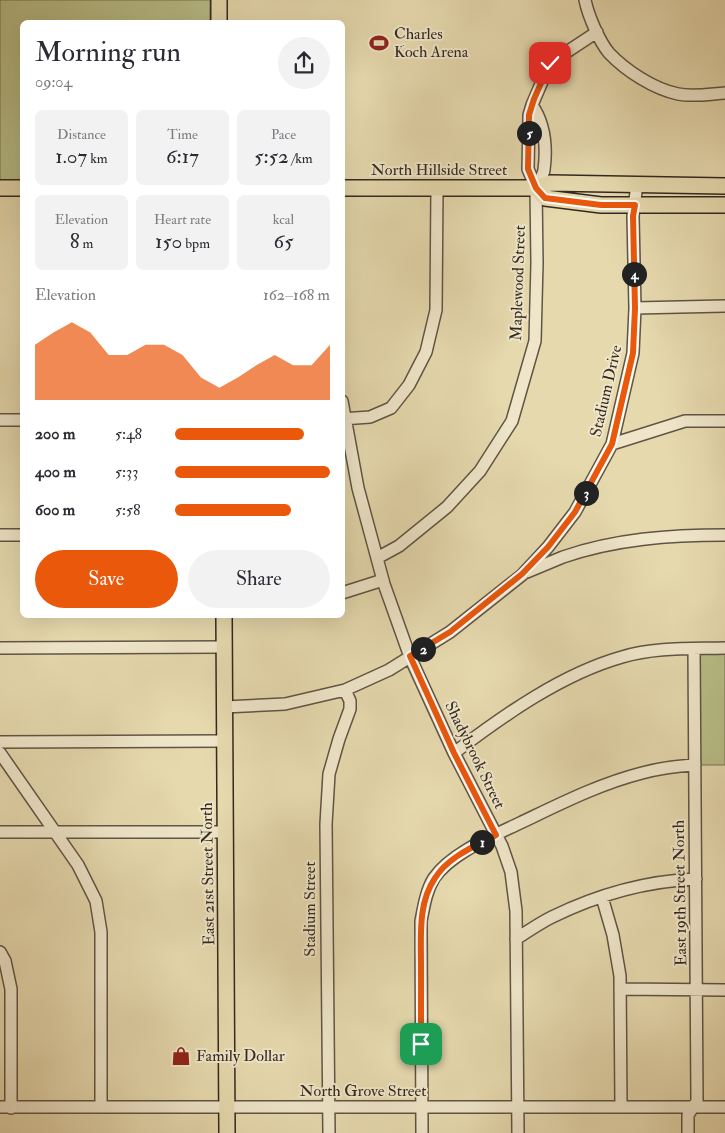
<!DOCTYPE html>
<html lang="en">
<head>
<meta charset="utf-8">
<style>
  body { margin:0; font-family:"IM FELL Double Pica",serif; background:#f2f2f3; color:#2b2b33; height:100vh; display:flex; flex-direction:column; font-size:19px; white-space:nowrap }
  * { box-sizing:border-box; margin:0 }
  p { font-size:16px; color:#7c7c81 }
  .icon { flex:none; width:28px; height:28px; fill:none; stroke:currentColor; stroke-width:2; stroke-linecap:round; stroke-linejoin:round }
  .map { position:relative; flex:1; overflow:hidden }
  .panel { position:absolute; left:20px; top:20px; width:325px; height:598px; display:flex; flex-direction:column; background:#fff; border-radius:8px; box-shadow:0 5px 20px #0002 }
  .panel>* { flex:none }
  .pin { position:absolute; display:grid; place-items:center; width:42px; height:42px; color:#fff; margin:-21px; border-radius:10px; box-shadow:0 2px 8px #0006 }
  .km { position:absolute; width:25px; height:25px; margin:-12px; border-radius:50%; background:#222; color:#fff; font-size:14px; line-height:25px; text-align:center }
  .round { display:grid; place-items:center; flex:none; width:52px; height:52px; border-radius:26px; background:#f2f2f3 }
  .headline { display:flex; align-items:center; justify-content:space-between; height:85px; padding:0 15px }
  h1 { font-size:28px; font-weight:600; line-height:38px }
  .metrics { display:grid; grid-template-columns:repeat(3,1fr); gap:8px; height:85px; padding:5px 15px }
  .metrics div { display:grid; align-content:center; border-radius:8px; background:#f2f2f3; text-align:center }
  .metrics b { font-size:21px; font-weight:600 }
  .metrics small { font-size:14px; font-weight:400 }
  .metrics p { font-size:14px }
  .chart { height:140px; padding:10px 15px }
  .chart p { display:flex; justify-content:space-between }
  .chart svg { width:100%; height:90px; margin-top:5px; fill:#ea580c; opacity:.7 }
  .button { display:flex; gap:10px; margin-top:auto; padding:10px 15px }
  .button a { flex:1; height:58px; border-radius:30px; background:#ea580c; color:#fff; font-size:20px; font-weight:600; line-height:58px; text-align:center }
  .button a+a { background:#f2f2f3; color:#2b2b33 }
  ul { padding:0 15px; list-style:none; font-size:16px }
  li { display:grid; grid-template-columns:80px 60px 1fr; align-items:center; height:38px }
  li i { height:12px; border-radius:6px; background:#ea580c }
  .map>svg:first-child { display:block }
  .green { fill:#b8be88; stroke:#767454 }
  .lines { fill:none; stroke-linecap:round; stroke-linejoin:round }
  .minor-casing { stroke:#605544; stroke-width:14 }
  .major-casing { stroke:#332920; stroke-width:18 }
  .minor { stroke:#efe6ca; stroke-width:11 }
  .major { stroke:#e6d9ae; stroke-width:15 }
  .route-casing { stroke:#fff; stroke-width:10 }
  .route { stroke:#ea580c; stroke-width:6 }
  .labels { text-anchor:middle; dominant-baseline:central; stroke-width:4; stroke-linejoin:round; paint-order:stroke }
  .poi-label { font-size:16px; fill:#332920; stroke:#efe6ca; text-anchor:start }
  .street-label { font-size:16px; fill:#332920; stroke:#efe6ca }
</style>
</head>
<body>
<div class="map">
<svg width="725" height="1133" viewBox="0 0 725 1133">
  <rect width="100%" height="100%" fill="#e6d9ae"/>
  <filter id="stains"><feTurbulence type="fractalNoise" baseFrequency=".004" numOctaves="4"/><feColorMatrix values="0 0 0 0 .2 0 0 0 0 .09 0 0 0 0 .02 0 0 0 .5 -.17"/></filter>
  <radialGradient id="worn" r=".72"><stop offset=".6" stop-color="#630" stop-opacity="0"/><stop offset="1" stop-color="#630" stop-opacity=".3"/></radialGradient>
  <path class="green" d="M0 0H210V22H22V180H0Z
    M694 649H725V765H695Z"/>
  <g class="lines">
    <g class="minor-casing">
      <path id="minor" d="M585 0C588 15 599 41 609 53 626 71 654 89 678 94 693 97 710 94 725 93
        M532 105 550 63 597 32
        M635 308 725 306
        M342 401 358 488 384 584 410 657 454 753 502 846 511 872 516 911 518 1133
        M342 419 370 417 391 408 409 385 426 352 436 310 437 188
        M0 420H22
        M612 444 685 421H725
        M0 535H22
        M377 558 399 546 447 507 480 471 512 421 535 341 537 263 536 188 528 169 529 115 532 105C545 124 547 147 544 170 543 176 539 182 536 188
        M527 572C539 567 551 562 563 557 615 539 670 535 725 535
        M342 593 383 580
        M0 648 224 647
        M224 707 285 704 345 690 389 670 450 632 522 575 548 547 575 512 612 444 633 353 635 308 633 216 637 184
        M0 742 224 741
        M0 753 78 865 96 901 101 932V1107
        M454 753C504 715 562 674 622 657 655 647 692 649 725 648
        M0 832H225
        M602 897 613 935 620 976 621 1107
        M516 939C528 931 540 923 552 917 597 895 646 881 696 879
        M0 952 5 961 11 989V1108
        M620 989 725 990
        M0 1107H725
        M329 1133 326 824 329 774 339 739 350 709V701L345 690
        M422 1133 421 921C424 906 426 891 434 878 451 853 493 836 520 823 560 804 599 784 642 773 660 768 677 766 695 765
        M688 1133V1115L697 1101 694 649"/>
    </g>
    <g class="major-casing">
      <path id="major" d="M219 0V22
        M0 188H22
        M342 188H536L550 183 725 186
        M536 188 545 198 601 205H725
        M224 615 227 1133"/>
    </g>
    <use href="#minor" class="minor"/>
    <use href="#major" class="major"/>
  </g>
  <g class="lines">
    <g class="route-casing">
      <path id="route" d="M421 1044C421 1017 421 990 421 964 421 935 418 903 435 878 448 857 475 846 496 835L454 753 410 656 450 632 522 574 548 547 575 512 612 444 633 353 635 308 633 216 635 205H601L545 198 536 188 528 169 529 115 534 99 550 63"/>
    </g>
    <use href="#route" class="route"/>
  </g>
  <defs>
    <g id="stadium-bare" transform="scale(1.5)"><path d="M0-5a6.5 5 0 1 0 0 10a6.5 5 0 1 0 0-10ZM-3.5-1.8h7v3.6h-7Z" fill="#8f2418" stroke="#efe6ca" stroke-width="2.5" paint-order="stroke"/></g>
    <g id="shop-bare" transform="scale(1.5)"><path d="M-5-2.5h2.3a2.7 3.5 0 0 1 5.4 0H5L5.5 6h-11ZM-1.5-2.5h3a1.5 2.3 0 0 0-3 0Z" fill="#8f2418" stroke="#efe6ca" stroke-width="2.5" paint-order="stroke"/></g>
  </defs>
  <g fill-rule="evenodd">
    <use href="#stadium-bare" x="379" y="43"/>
    <use href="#shop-bare" x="181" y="1056"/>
  </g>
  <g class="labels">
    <g class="poi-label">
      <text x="394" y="34">Charles<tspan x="394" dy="18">Koch Arena</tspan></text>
      <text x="196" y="1056">Family Dollar</text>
    </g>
    <g class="street-label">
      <text x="439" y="170">North Hillside Street</text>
      <text transform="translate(518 283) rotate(-88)">Maplewood Street</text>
      <text transform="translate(606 391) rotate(-77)">Stadium Drive</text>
      <text transform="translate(475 755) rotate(64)">Shadybrook Street</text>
      <text transform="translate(208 874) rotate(-91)">East 21st Street North</text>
      <text transform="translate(680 893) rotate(-91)">East 19th Street North</text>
      <text transform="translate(310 909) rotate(-90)">Stadium Street</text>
      <text x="363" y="1091">North Grove Street</text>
    </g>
  </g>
  <rect width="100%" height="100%" filter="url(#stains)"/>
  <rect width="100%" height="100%" fill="url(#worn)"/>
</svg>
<div class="pin" style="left:421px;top:1044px;background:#1e9e55"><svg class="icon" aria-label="arrive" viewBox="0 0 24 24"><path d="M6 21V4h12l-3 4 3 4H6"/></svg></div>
<div class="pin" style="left:550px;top:63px;background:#d93025"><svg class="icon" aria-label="check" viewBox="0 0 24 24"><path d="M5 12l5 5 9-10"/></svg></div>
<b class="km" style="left:482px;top:842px">1</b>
<b class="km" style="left:423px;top:649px">2</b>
<b class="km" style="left:586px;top:493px">3</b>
<b class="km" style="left:634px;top:274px">4</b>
<b class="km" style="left:529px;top:133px">5</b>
<section class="panel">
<div class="headline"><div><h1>Morning run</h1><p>09:04</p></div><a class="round"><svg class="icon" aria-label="share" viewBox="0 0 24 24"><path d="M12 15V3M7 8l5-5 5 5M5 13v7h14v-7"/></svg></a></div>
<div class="metrics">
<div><p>Distance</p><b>1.07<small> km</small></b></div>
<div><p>Time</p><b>6:17</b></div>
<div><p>Pace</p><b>5:52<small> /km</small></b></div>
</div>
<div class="metrics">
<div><p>Elevation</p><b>8<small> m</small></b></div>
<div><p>Heart rate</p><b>150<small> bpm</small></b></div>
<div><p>kcal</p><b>65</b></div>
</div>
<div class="chart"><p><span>Elevation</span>162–168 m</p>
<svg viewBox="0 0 160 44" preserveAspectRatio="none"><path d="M0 44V17L10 11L20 6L30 11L40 22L50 22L60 17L70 17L80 22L90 33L100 38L110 33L120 27L130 22L140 27L150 27L160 17V44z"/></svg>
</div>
<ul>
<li><b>200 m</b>5:48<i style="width:83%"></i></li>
<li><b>400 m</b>5:33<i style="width:100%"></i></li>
<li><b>600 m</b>5:58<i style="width:75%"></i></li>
</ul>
<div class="button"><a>Save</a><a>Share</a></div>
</section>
</div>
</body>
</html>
